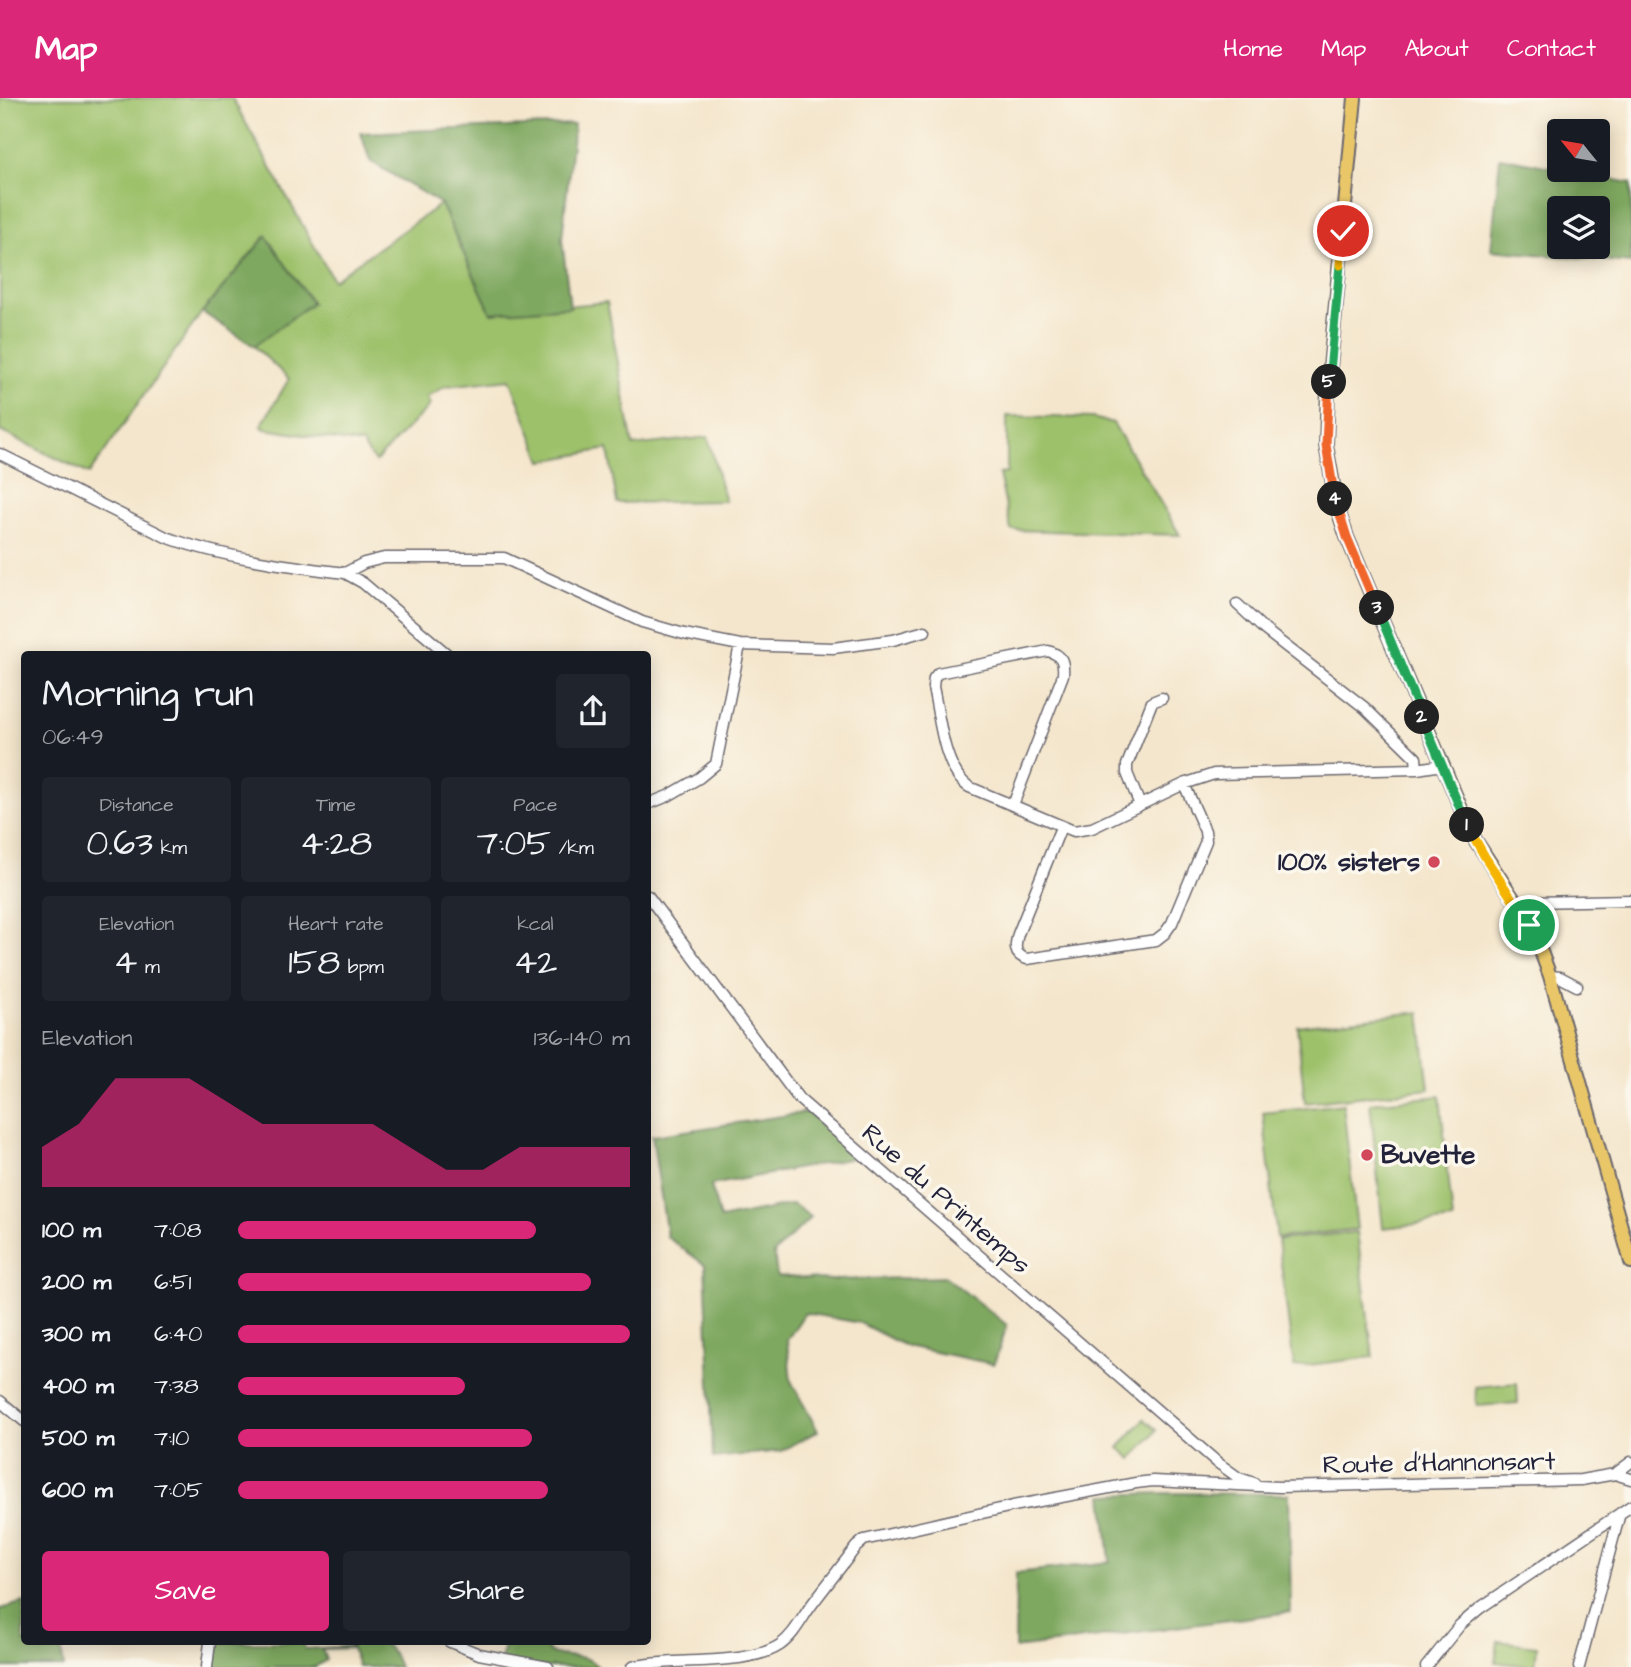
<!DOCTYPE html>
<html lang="en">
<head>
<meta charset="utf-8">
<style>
  body { margin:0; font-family:"Architects Daughter",sans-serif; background:#20242c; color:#f1f3f6; height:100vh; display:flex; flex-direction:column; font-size:26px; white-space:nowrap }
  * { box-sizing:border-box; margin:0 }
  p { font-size:23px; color:#9ea1a6 }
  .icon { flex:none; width:38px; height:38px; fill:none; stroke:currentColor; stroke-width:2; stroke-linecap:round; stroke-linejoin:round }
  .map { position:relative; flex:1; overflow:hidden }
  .drawer { position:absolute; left:21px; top:553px; width:630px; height:994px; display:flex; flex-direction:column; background:#171b24; border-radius:7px; box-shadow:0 4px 18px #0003 }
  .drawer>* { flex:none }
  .needle { width:46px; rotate:300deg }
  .tools { position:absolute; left:1547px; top:21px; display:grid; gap:14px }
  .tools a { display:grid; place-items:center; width:63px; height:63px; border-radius:7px; background:#171b24; box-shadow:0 4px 18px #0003; font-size:35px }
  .pin { position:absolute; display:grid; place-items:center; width:60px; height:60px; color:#fff; margin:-30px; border:4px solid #fff; border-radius:50%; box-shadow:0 2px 7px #0007 }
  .km { position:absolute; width:35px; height:35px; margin:-18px; border-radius:50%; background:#222; color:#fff; font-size:19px; line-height:35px; text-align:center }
  .round { display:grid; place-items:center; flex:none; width:74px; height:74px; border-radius:7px; background:#20242c }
  .head { display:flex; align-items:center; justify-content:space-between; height:119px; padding:0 21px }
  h1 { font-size:38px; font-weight:600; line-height:52px }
  .figures { display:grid; grid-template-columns:repeat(3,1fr); gap:10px; height:119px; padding:7px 21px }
  .figures div { display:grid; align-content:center; border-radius:7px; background:#20242c; text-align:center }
  .figures b { font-size:35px; font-weight:600 }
  .figures small { font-size:19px; font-weight:400 }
  .figures p { font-size:19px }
  .chart { height:196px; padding:14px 21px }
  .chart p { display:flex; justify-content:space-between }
  .chart svg { width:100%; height:126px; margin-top:7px; fill:#db2777; opacity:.7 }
  .primary-button { display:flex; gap:14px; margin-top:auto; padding:14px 21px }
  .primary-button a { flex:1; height:80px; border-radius:7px; background:#db2777; color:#fff; font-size:28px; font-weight:600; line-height:80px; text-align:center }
  .primary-button a+a { background:#20242c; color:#f1f3f6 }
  ul { padding:0 21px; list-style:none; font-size:23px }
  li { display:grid; grid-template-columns:112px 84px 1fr; align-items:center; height:52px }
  li i { height:18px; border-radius:9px; background:#db2777 }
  header { display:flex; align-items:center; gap:42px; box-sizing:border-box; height:98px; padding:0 35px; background:#db2777; color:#fff }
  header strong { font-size:33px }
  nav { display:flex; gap:38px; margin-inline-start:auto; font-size:24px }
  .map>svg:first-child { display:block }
  .green { fill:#9dc16b; stroke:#607253; stroke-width:2 }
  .forest { fill:#7ea75f; stroke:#50644d; stroke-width:2; fill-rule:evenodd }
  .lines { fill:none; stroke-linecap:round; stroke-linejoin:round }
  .minor-casing { stroke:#6c676e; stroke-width:13 }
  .major-casing { stroke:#6c676e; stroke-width:16 }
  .minor { stroke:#fff; stroke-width:10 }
  .major { stroke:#e9c769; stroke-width:12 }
  .split-1-casing { stroke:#fff; stroke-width:14 }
  .split-2-casing { stroke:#fff; stroke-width:14 }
  .split-3-casing { stroke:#fff; stroke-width:14 }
  .split-4-casing { stroke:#fff; stroke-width:14 }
  .split-5-casing { stroke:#fff; stroke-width:14 }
  .split-6-casing { stroke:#fff; stroke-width:14 }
  .split-7-casing { stroke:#fff; stroke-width:14 }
  .split-1 { stroke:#f5b400; stroke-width:9 }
  .split-2 { stroke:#22a559; stroke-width:9 }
  .split-3 { stroke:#22a559; stroke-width:9 }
  .split-4 { stroke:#f0652b; stroke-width:9 }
  .split-5 { stroke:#f0652b; stroke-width:9 }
  .split-6 { stroke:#22a559; stroke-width:9 }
  .split-7 { stroke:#f5b400; stroke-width:9 }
  .poi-dot { fill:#d1495b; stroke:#fbf7ec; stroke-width:2.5 }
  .labels { text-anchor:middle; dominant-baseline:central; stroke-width:7; stroke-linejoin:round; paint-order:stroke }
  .poi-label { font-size:26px; font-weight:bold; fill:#22223b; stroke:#fbf7ec; text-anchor:end }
  .street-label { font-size:26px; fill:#22223b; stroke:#fbf7ec }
</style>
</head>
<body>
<header>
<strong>Map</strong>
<nav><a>Home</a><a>Map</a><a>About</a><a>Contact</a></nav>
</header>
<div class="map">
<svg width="1631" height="1569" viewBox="0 0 1631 1569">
  <rect width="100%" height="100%" fill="#fbf7ec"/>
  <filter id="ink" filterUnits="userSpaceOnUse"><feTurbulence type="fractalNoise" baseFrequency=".0143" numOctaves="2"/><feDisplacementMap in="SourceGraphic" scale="14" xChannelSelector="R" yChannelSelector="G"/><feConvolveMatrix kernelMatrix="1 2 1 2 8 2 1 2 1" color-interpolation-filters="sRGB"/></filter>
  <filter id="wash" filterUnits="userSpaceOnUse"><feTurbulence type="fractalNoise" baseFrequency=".00686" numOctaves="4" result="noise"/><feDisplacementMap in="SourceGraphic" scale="28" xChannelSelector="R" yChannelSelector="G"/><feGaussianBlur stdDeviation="1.57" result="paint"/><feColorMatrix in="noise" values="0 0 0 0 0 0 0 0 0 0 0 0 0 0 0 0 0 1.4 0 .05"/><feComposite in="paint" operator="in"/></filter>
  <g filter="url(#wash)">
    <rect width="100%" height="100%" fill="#f4e6cc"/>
    <path class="green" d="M0 0H232L333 182 441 106 491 215 607 204 633 348 708 339 725 403 617 405 608 351 542 363 510 281 446 288 427 299 430 307 375 364 362 346 265 331 261 328 289 281 254 248 312 205 266 138 202 214 89 376 0 333Z
      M1007 318 1092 320 1113 325 1180 437 1011 432 999 376 1007 375Z
      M1420 914 1429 991 1305 1005 1297 928Z
      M1440 998 1453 1122 1383 1130 1370 1005Z
      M1343 1006 1357 1131 1277 1140 1263 1015Z
      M1357 1134 1373 1259 1294 1269 1278 1142Z
      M1517 1285 1518 1305 1477 1308 1475 1289Z
      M1144 1321 1157 1332 1132 1361 1119 1350Z
      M1498 1543 1537 1548 1535 1569 1495 1564Z"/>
    <path class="forest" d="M574 26 562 141 570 209 491 215 441 106 370 63 361 35Z
      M1500 59 1631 85V165L1491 152ZM1559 110H1598V149H1559Z
      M266 138 312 205 254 248 202 214Z
      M808 1014 859 1059 711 1087 720 1121 793 1106 811 1119 774 1155 777 1178 832 1182 946 1179 1007 1227 994 1266 905 1248 860 1225 805 1215 787 1242 791 1283 818 1333 781 1353 713 1360 705 1167 667 1139 652 1038Z
      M1163 1395 1289 1396 1291 1514 1015 1550 1016 1475 1110 1464 1103 1397Z
      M24 1504V1544H60L64 1569H0V1511Z
      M215 1544H303L305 1551 351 1548V1544H383L393 1555 399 1569H358L352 1550 322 1551 326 1562 315 1569H211L212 1548Z
      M504 1544H546L548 1553C563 1563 583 1552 598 1569H519L501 1563Z"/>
  </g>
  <g filter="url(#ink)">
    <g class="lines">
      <g class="minor-casing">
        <path id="minor" d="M0 356 166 439C220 459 288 468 345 475L363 485 447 556
          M345 475 364 465 384 460H504L642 524 684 536 740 547 833 550 893 542 925 533
          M1237 506 1265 532 1365 610 1416 660 1417 671
          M648 706 668 698 699 680 716 666 740 547
          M1013 707 1063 577C1064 563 1062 557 1048 553L938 575 934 580 933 589C940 620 943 671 969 689L1074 733 1092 730 1184 686 1214 676 1417 671 1442 667
          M1140 707 1127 675V667L1152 604 1162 600
          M1061 729 1018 836C1015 847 1013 857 1027 861L1156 842 1165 835 1172 825 1206 743 1205 733 1184 686
          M648 798 799 1001 1218 1365 1239 1380 1254 1385
          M1520 811 1532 804 1631 802
          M1550 878 1560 879 1577 888
          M0 1303 24 1323
          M1615 1376 1631 1381
          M450 1544 479 1556 548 1569
          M207 1569 210 1544
          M632 1569C673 1559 747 1569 780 1547 793 1538 801 1522 810 1509 825 1489 841 1469 856 1449L864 1442 1013 1408 1136 1385 1153 1383 1280 1389 1581 1382 1615 1376 1631 1364
          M1426 1569 1460 1527 1480 1510 1631 1408
          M1579 1569 1620 1415"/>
      </g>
      <g class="major-casing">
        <path id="major" d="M1355 0 1328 291 1326 347 1337 409 1347 439 1472 737 1520 811 1537 843 1550 878 1631 1164"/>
      </g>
      <use href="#minor" class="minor"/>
      <use href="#major" class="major"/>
    </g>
  </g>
  <g class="lines" filter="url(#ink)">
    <g class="split-1-casing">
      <path id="split-1" d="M1467 727 1485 759 1529 827"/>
    </g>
    <g class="split-2-casing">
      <path id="split-2" d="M1422 619 1467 727"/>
    </g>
    <g class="split-3-casing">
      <path id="split-3" d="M1377 510 1422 619"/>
    </g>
    <g class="split-4-casing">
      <path id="split-4" d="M1335 401 1347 439 1377 510"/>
    </g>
    <g class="split-5-casing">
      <path id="split-5" d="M1329 284 1326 347 1335 401"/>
    </g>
    <g class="split-6-casing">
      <path id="split-6" d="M1329 284 1340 167"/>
    </g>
    <g class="split-7-casing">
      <path id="split-7" d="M1340 167 1343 133"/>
    </g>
    <use href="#split-1" class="split-1"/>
    <use href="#split-2" class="split-2"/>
    <use href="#split-3" class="split-3"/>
    <use href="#split-4" class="split-4"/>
    <use href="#split-5" class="split-5"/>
    <use href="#split-6" class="split-6"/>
    <use href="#split-7" class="split-7"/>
  </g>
  <g class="poi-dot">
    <circle cx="1434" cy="764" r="7"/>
    <circle cx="1367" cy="1057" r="7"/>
  </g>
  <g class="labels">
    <g class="poi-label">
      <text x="1420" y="764">100% sisters</text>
      <text x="1381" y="1057" text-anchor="start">Buvette</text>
    </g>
    <g class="street-label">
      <text transform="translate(946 1101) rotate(41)">Rue du Printemps</text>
      <text transform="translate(1439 1365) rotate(-1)">Route d'Hannonsart</text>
    </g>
  </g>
</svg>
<div class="tools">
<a><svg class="needle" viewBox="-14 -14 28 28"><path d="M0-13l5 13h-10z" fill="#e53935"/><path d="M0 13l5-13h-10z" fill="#9ea1a6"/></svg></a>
<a><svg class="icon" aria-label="layers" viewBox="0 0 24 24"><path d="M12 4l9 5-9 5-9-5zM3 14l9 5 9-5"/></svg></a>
</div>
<div class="pin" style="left:1529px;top:827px;background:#1e9e55"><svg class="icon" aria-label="arrive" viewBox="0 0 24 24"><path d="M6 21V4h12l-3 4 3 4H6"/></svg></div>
<div class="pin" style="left:1343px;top:133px;background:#d93025"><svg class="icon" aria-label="check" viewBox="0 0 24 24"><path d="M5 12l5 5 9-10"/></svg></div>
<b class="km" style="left:1467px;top:727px">1</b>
<b class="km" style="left:1422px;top:619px">2</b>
<b class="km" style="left:1377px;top:510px">3</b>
<b class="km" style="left:1335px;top:401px">4</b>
<b class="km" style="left:1329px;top:284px">5</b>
<section class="drawer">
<div class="head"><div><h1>Morning run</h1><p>06:49</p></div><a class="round"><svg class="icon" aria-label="share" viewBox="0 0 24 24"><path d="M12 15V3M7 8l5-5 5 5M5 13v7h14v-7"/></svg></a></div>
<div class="figures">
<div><p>Distance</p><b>0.63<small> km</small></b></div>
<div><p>Time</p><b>4:28</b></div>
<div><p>Pace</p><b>7:05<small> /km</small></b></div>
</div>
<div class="figures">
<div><p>Elevation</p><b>4<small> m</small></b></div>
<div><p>Heart rate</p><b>158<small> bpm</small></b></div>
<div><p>kcal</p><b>42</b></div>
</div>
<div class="chart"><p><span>Elevation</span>136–140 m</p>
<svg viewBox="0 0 160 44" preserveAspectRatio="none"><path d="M0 44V30L10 22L20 6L30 6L40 6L50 14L60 22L70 22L80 22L90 22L100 30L110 38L120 38L130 30L140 30L150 30L160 30V44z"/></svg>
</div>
<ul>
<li><b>100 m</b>7:08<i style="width:76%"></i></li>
<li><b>200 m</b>6:51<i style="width:90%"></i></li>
<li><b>300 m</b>6:40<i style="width:100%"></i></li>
<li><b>400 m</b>7:38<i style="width:58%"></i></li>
<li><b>500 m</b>7:10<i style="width:75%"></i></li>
<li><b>600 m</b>7:05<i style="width:79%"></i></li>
</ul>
<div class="primary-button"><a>Save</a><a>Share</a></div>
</section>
</div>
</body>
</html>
